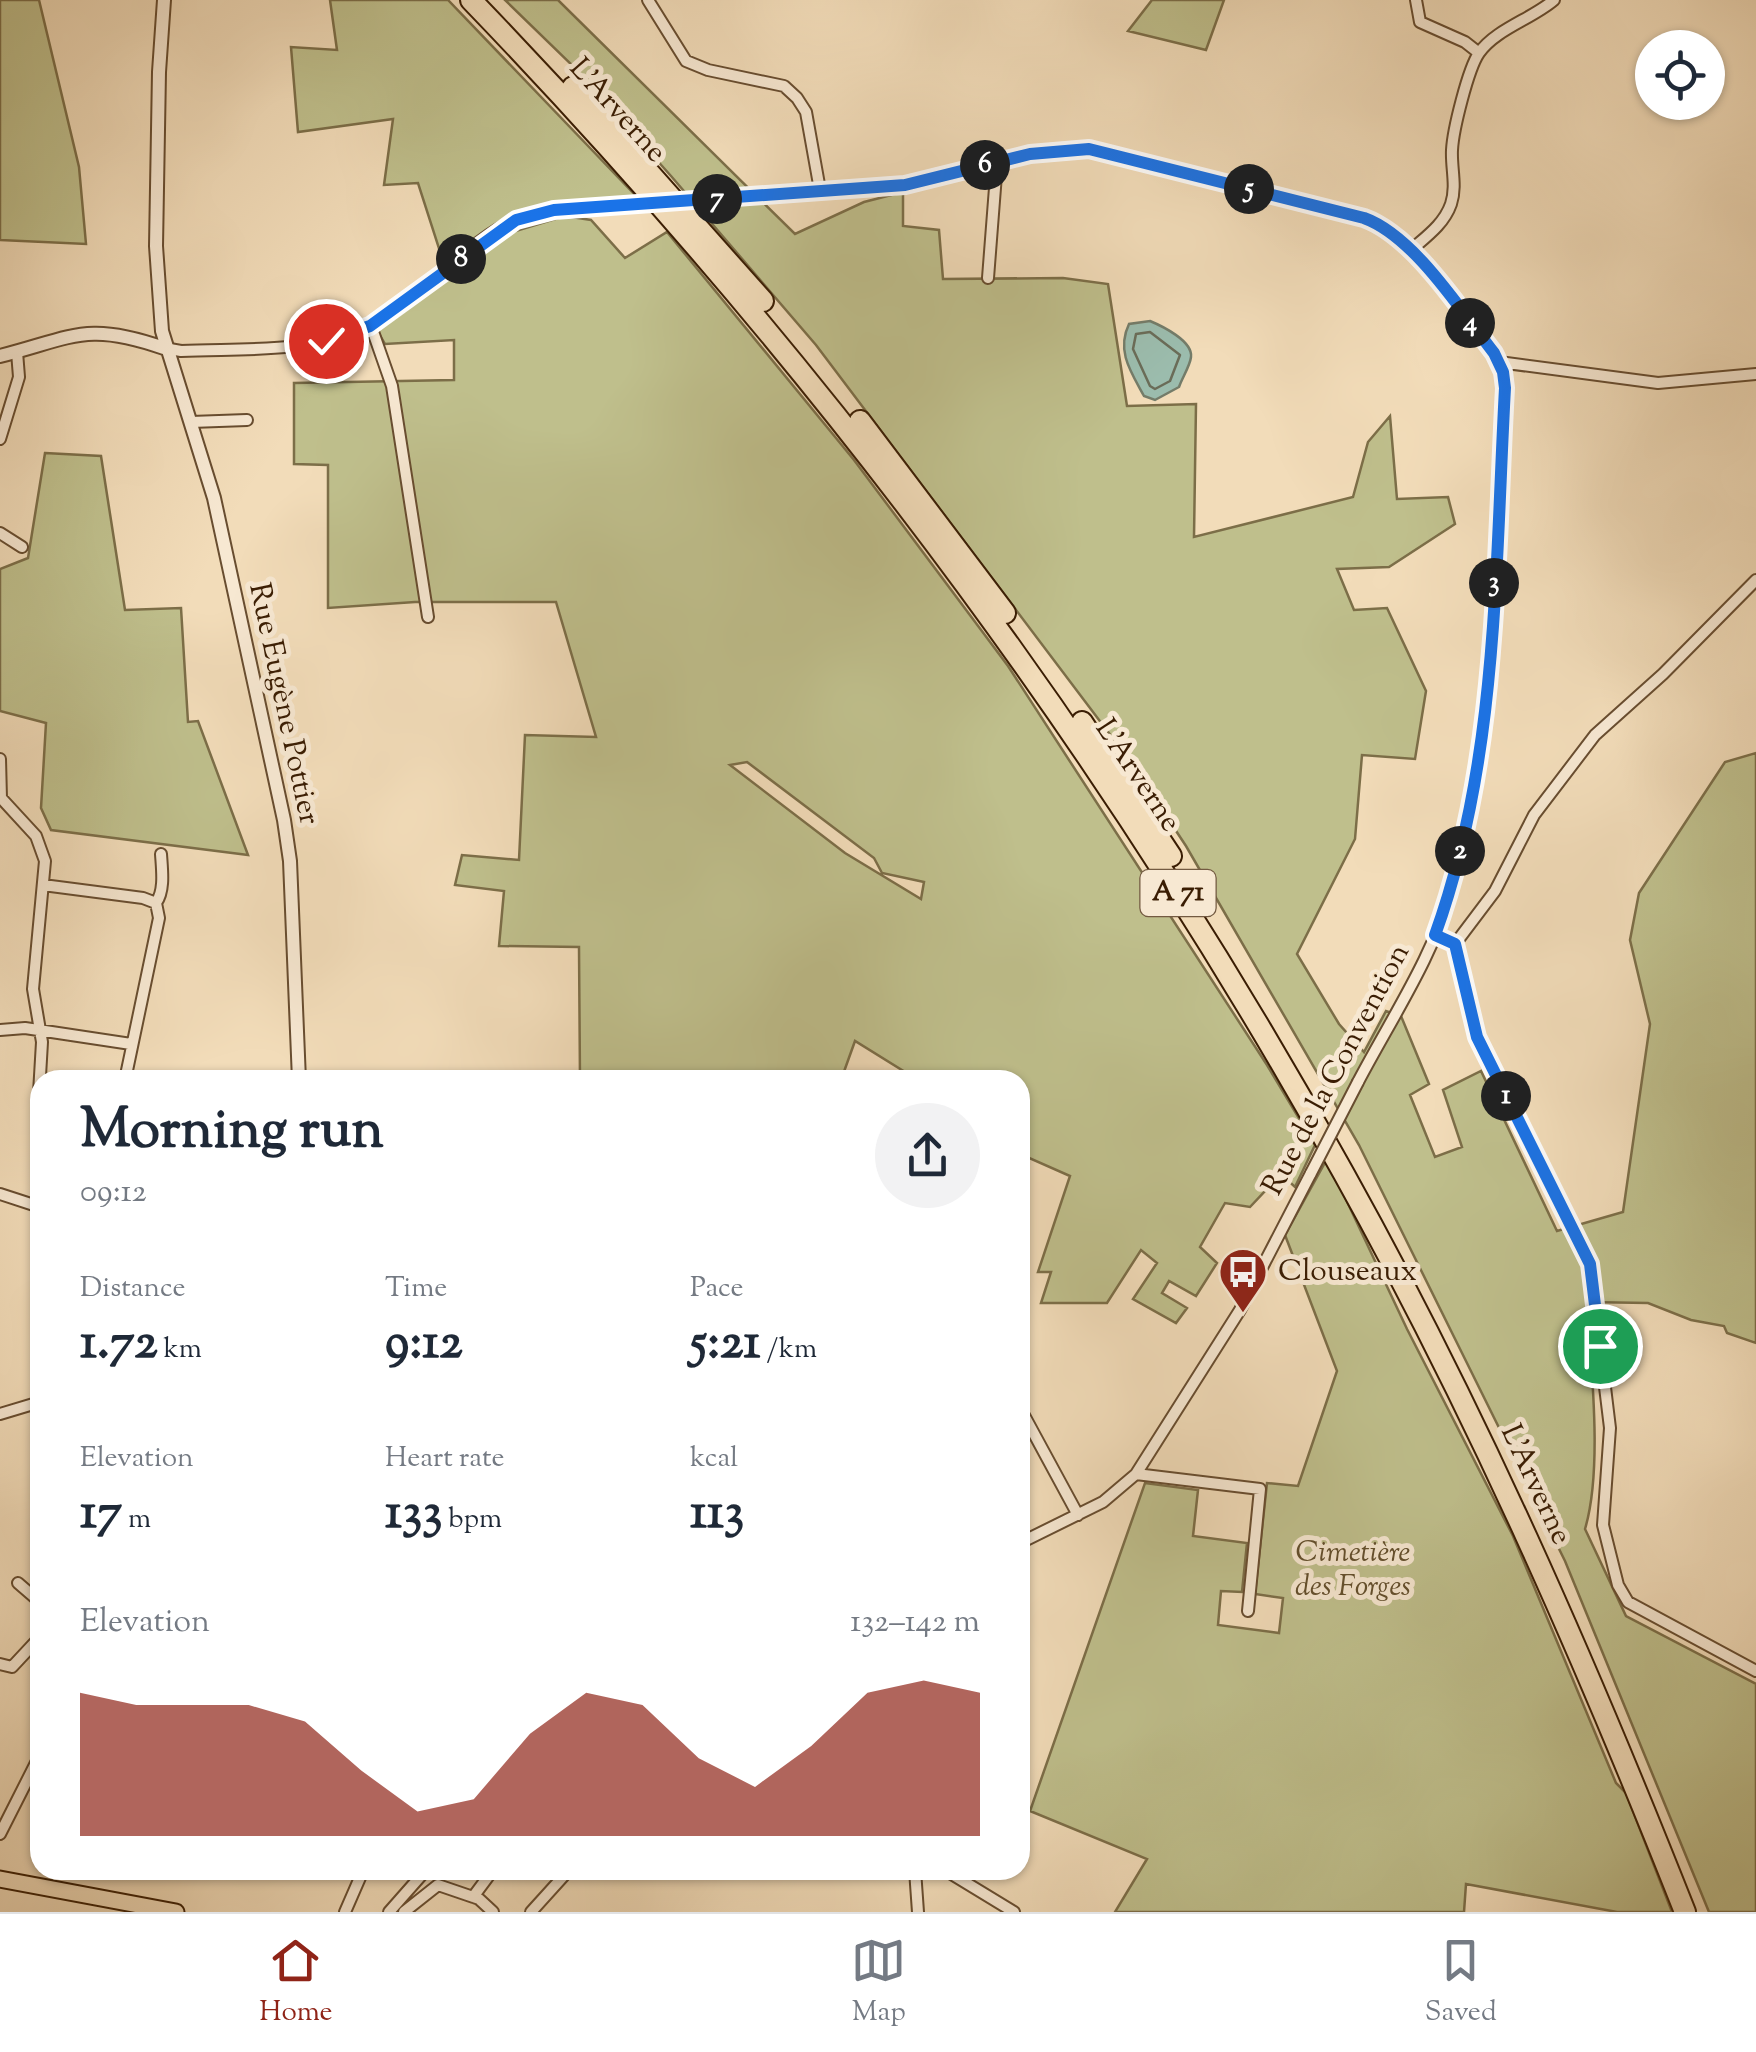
<!DOCTYPE html>
<html lang="en">
<head>
<meta charset="utf-8">
<style>
  body { margin:0; font-family:"Sorts Mill Goudy",serif; background:#f2f2f3; color:#1f2937; height:100vh; display:flex; flex-direction:column; font-size:38px; white-space:nowrap }
  * { box-sizing:border-box; margin:0 }
  p { font-size:32px; color:#747a83 }
  .icon { flex:none; width:55px; height:55px; fill:none; stroke:currentColor; stroke-width:2; stroke-linecap:round; stroke-linejoin:round }
  .map { position:relative; flex:1; overflow:hidden }
  .panel { position:absolute; left:30px; top:1070px; width:1000px; height:810px; display:flex; flex-direction:column; background:#fff; border-radius:30px; box-shadow:0 2px 8px #0004 }
  .panel>* { flex:none }
  .fabs { position:absolute; left:1635px; top:30px; display:grid; gap:20px }
  .fabs a { display:grid; place-items:center; width:90px; height:90px; border-radius:50%; background:#fff; box-shadow:0 2px 8px #0004; font-size:50px }
  .pin { position:absolute; display:grid; place-items:center; width:85px; height:85px; color:#fff; margin:-42px; border:5px solid #fff; border-radius:50%; box-shadow:0 2px 10px #0007 }
  .km { position:absolute; width:50px; height:50px; margin:-25px; border-radius:50%; background:#222; color:#fff; font-size:28px; line-height:50px; text-align:center }
  .round { display:grid; place-items:center; flex:none; width:105px; height:105px; border-radius:52px; background:#f2f2f3 }
  .head { display:flex; align-items:center; justify-content:space-between; height:170px; padding:0 50px }
  h1 { font-size:55px; font-weight:700; line-height:75px }
  .metrics { display:grid; grid-template-columns:repeat(3,1fr); gap:15px; height:170px; padding:10px 50px }
  .metrics div { display:grid; align-content:center }
  .metrics b { font-size:50px; font-weight:700 }
  .metrics small { font-size:28px; font-weight:400 }
  .metrics p { font-size:28px }
  .chart { height:280px; padding:20px 50px }
  .chart p { display:flex; justify-content:space-between }
  .chart svg { width:100%; height:180px; margin-top:10px; fill:#8f2418; opacity:.7 }
  .tabs { display:flex; justify-content:space-around; align-items:center; height:140px; border-top:2px solid #e0e1e3; background:#fff; font-size:28px; color:#747a83 }
  .tabs a { display:grid; justify-items:center; gap:5px }
  .tabs .on { color:#8f2418 }
  .map>svg:first-child { display:block }
  .green { fill:#bfbf8c; stroke:#7c6e48; stroke-width:2.5; fill-rule:evenodd }
  .water { fill:#9bbcad; stroke:#747c69; stroke-width:2.5 }
  .lines { fill:none; stroke-linecap:round; stroke-linejoin:round }
  .shore { stroke:#6a6c58; stroke-width:2.5 }
  .minor-casing { stroke:#684d30; stroke-width:14 }
  .tertiary-casing { stroke:#684d30; stroke-width:16 }
  .primary-casing { stroke:#3a1d03; stroke-width:19 }
  .motorway-casing { stroke:#3a1d03; stroke-width:24 }
  .minor { stroke:#f7e8d2; stroke-width:10 }
  .tertiary { stroke:#f7e8d2; stroke-width:12 }
  .primary { stroke:#f2dcb9; stroke-width:15 }
  .motorway { stroke:#f2dcb9; stroke-width:20 }
  .minor-bridge-casing { stroke:#684d30; stroke-width:14; stroke-linecap:butt }
  .minor-bridge { stroke:#f7e8d2; stroke-width:10 }
  .route-casing { stroke:#fff; stroke-width:20 }
  .route { stroke:#1a73e8; stroke-width:12 }
  .labels { text-anchor:middle; dominant-baseline:central; stroke-width:10; stroke-linejoin:round; paint-order:stroke }
  .shield { fill:#f7e8d2; stroke:#735a41; stroke-width:2.5 }
  .shield-label { font-size:28px; font-weight:bold; fill:#3a1d03 }
  .street-label { font-size:30px; fill:#3a1d03; stroke:#f7e8d2 }
  .poi-label { font-size:30px; fill:#3a1d03; stroke:#f7e8d2; text-anchor:start }
  .park-label { font-size:30px; font-style:italic; fill:#624e2c; stroke:#f7e8d2 }
</style>
</head>
<body>
<div class="map">
<svg width="1756" height="1912" viewBox="0 0 1756 1912">
  <rect width="100%" height="100%" fill="#f2dcb9"/>
  <filter id="stains"><feTurbulence type="fractalNoise" baseFrequency=".002" numOctaves="4"/><feColorMatrix values="0 0 0 0 .2 0 0 0 0 .09 0 0 0 0 .02 0 0 0 .5 -.17"/></filter>
  <radialGradient id="worn" r=".72"><stop offset=".6" stop-color="#630" stop-opacity="0"/><stop offset="1" stop-color="#630" stop-opacity=".3"/></radialGradient>
  <path class="green" d="M0 0H39L79 167 86 244 0 240Z
    M330 0H448L637 197 530 208 445 267 418 183 384 185 393 119 298 132 291 47 337 50Z
    M505 0H558L795 234 864 202 903 192V226L939 230 943 279 1063 278 1108 284 1127 406 1196 404 1194 537 1353 497 1368 442 1390 416 1397 499 1448 497 1455 524 1389 567 1337 569 1354 610 1387 608 1426 691 1415 759 1362 755 1355 839 1297 954 1339 1024 1364 1052 1386 1011 1401 1016 1429 1084 1410 1095 1435 1157 1462 1147 1443 1090 1481 1071 1557 1231 1623 1212 1650 1024 1630 940 1639 893 1725 762 1756 753V1343L1727 1333 1724 1326 1691 1320 1648 1303 1587 1302C1591 1367 1603 1469 1585 1529L1626 1616 1756 1684V1912H1709L1565 1561 1359 1145 1186 846 1130 761 816 345 671 176 573 66Z
    M1152 0H1224L1206 50 1128 31Z
    M565 216 591 220 625 258 667 232 854 460 1008 666 1267 1065 1315 1145 1295 1187 1281 1174 1250 1207 1225 1203 1200 1247 1217 1263 1196 1296 1169 1281 1162 1293 1187 1308 1176 1323 1133 1299 1157 1263 1141 1250 1107 1303H1041L1051 1272H1038L1070 1176 1020 1154V1080H918L855 1041 841 1080H580L579 947 499 946 504 891 455 885 462 855 519 860 525 735 596 737 556 602H415L328 608V465L294 464V383L454 380V340L385 344 377 330 509 233ZM747 762 874 858 882 873 924 882 921 899 845 853 730 765Z
    M45 453 101 456 125 610 181 608 188 722 198 721 248 855 51 830 41 808 46 723 0 711V569L28 558Z
    M1327 1159 1407 1329 1513 1536 1616 1783 1626 1793 1672 1912H1617L1466 1884 1464 1912H1115L1147 1859 1030 1811 1145 1483 1198 1490 1193 1536 1247 1543 1242 1592 1221 1591 1218 1625 1279 1633 1283 1598 1255 1594 1267 1483 1298 1486 1337 1371 1285 1235Z"/>
  <path class="water" d="M1150 321C1162 326 1193 341 1191 357 1190 366 1182 378 1179 387L1155 400 1144 396C1131 372 1116 351 1129 324Z"/>
  <g class="lines">
    <path class="shore" d="M1150 332 1180 355 1170 381 1155 389 1150 386 1133 349 1136 334Z"/>
    <g class="minor-casing">
      <path id="minor" d="M648 0 686 61 708 70 784 86 797 98 806 112 820 190
        M1416 0 1420 22 1465 42 1479 53
        M730 198 905 185 1030 154 1089 149 1380 224 1411 250 1494 353 1503 372 1505 388C1496 554 1496 723 1453 885 1435 954 1391 1019 1358 1082
        M1411 250C1427 236 1444 224 1451 204 1457 186 1451 168 1452 150 1453 130 1468 69 1479 53 1496 29 1532 19 1554 0
        M988 278 997 162
        M371 326 392 386 428 617
        M164 348 181 351C243 348 312 354 370 326 420 302 469 237 519 219 553 207 590 208 625 205
        M1499 362 1658 383 1756 374
        M191 422 247 420
        M0 439 19 377 17 352
        M0 533 22 547
        M0 759 1 798
        M1 798 36 836 45 861 33 989 42 1042 37 1127 40 1131
        M43 885 143 898 156 903
        M1455 944 1477 1037 1590 1264 1610 1428 1603 1525 1618 1585 1628 1602 1756 1671
        M1455 944 1495 891 1534 815 1595 735 1663 674 1756 580
        M0 1030 25 1028 131 1044
        M125 1080 159 918 156 903C165 890 162 870 161 854
        M0 1194 40 1207
        M1020 1408 1078 1515
        M0 1414 40 1402
        M1136 1474 1260 1489 1248 1611
        M1020 1543 1103 1502 1136 1474 1240 1310 1311 1173
        M18 1583 40 1602
        M0 1664 12 1667 40 1637
        M0 1834 40 1755
        M915 1870 918 1912
        M945 1870 1014 1912
        M473 1897 493 1870
        M345 1912 362 1873
        M389 1912 426 1870
        M404 1912 438 1885 479 1899 493 1912
        M531 1912 569 1870"/>
    </g>
    <g class="tertiary-casing">
      <path id="tertiary" d="M164 0 159 72 156 246 162 331 214 498 284 820 290 861 299 1080
        M0 356C74 337 87 321 164 348
        M362 1873 363 1870"/>
    </g>
    <g class="primary-casing">
      <path id="primary" d="M0 1879 176 1912"/>
    </g>
    <g class="motorway-casing">
      <path id="motorway" d="M471 0C811 353 1106 744 1344 1174 1476 1411 1585 1659 1685 1912
        M573 87 763 301
        M860 421 1005 613
        M1082 722 1171 856"/>
    </g>
    <use href="#minor" class="minor"/>
    <use href="#tertiary" class="tertiary"/>
    <use href="#primary" class="primary"/>
    <use href="#motorway" class="motorway"/>
    <g class="minor-bridge-casing">
      <path id="minor-bridge" d="M625 205 730 198
        M1311 1173 1358 1082"/>
    </g>
    <use href="#minor-bridge" class="minor-bridge"/>
  </g>
  <g class="lines">
    <g class="route-casing">
      <path id="route" d="M326 341 370 326 516 220 554 210 905 185 1030 154 1089 149 1364 218C1414 236 1461 311 1494 353L1503 372 1505 388C1495 571 1498 761 1435 935L1455 944 1477 1037 1590 1264 1600 1346"/>
    </g>
    <use href="#route" class="route"/>
  </g>
  <defs>
    <g id="bus-pin" transform="scale(2.5)"><path d="M0 17L-7.5 6A9.5 9.5 0 1 1 7.5 6Z" fill="#8f2418" stroke="#f7e8d2"/><path d="M-5-6H5V4H4V6H2V4H-2V6H-4V4H-5ZM-3.5-4V0h7V-4ZM-3.5 1.2v1.5H-2V1.2ZM2 1.2v1.5H3.5V1.2Z" fill="#fff"/></g>
  </defs>
  <g fill-rule="evenodd">
    <use href="#bus-pin" x="1243" y="1272"/>
  </g>
  <g class="labels">
    <rect class="shield" x="1140.5" y="870" width="75" height="46" rx="8"/>
    <g class="shield-label">
      <text x="1178" y="893">A 71</text>
    </g>
    <g class="street-label">
      <text transform="translate(617 111) rotate(48)">L'Arverne</text>
      <text transform="translate(283 704) rotate(78)">Rue Eugène Pottier</text>
      <text transform="translate(1137 776) rotate(56)">L'Arverne</text>
      <text transform="translate(1337 1070) rotate(-62)">Rue de la Convention</text>
      <text transform="translate(1535 1485) rotate(65)">L'Arverne</text>
    </g>
    <g class="poi-label">
      <text x="1278" y="1272">Clouseaux</text>
    </g>
    <g class="park-label">
      <text x="1353" y="1553">Cimetière<tspan x="1353" dy="34">des Forges</tspan></text>
    </g>
  </g>
  <rect width="100%" height="100%" filter="url(#stains)"/>
  <rect width="100%" height="100%" fill="url(#worn)"/>
</svg>
<div class="fabs">
<a><svg class="icon" aria-label="locate" viewBox="0 0 24 24"><circle cx="12" cy="12" r="6"/><path d="M12 2v4M12 18v4M2 12h4M18 12h4"/></svg></a>
</div>
<div class="pin" style="left:1600px;top:1346px;background:#1e9e55"><svg class="icon" aria-label="arrive" viewBox="0 0 24 24"><path d="M6 21V4h12l-3 4 3 4H6"/></svg></div>
<div class="pin" style="left:326px;top:341px;background:#d93025"><svg class="icon" aria-label="check" viewBox="0 0 24 24"><path d="M5 12l5 5 9-10"/></svg></div>
<b class="km" style="left:1506px;top:1096px">1</b>
<b class="km" style="left:1460px;top:851px">2</b>
<b class="km" style="left:1494px;top:583px">3</b>
<b class="km" style="left:1470px;top:323px">4</b>
<b class="km" style="left:1249px;top:189px">5</b>
<b class="km" style="left:985px;top:165px">6</b>
<b class="km" style="left:717px;top:199px">7</b>
<b class="km" style="left:461px;top:259px">8</b>
<section class="panel">
<div class="head"><div><h1>Morning run</h1><p>09:12</p></div><a class="round"><svg class="icon" aria-label="share" viewBox="0 0 24 24"><path d="M12 15V3M7 8l5-5 5 5M5 13v7h14v-7"/></svg></a></div>
<div class="metrics">
<div><p>Distance</p><b>1.72<small> km</small></b></div>
<div><p>Time</p><b>9:12</b></div>
<div><p>Pace</p><b>5:21<small> /km</small></b></div>
</div>
<div class="metrics">
<div><p>Elevation</p><b>17<small> m</small></b></div>
<div><p>Heart rate</p><b>133<small> bpm</small></b></div>
<div><p>kcal</p><b>113</b></div>
</div>
<div class="chart"><p><span>Elevation</span>132–142 m</p>
<svg viewBox="0 0 160 44" preserveAspectRatio="none"><path d="M0 44V9L10 12L20 12L30 12L40 16L50 28L60 38L70 35L80 19L90 9L100 12L110 25L120 32L130 22L140 9L150 6L160 9V44z"/></svg>
</div>
</section>
</div>
<nav class="tabs">
<a class="on"><svg class="icon" aria-label="home" viewBox="0 0 24 24"><path d="M3 11l9-7 9 7M6 9v11h12V9"/></svg>Home</a>
<a><svg class="icon" aria-label="map" viewBox="0 0 24 24"><path d="M3 6l6-2 6 2 6-2v14l-6 2-6-2-6 2zM9 4v14M15 6v14"/></svg>Map</a>
<a><svg class="icon" aria-label="saved" viewBox="0 0 24 24"><path d="M7 4h10v16l-5-4-5 4z"/></svg>Saved</a>
</nav>
</body>
</html>
